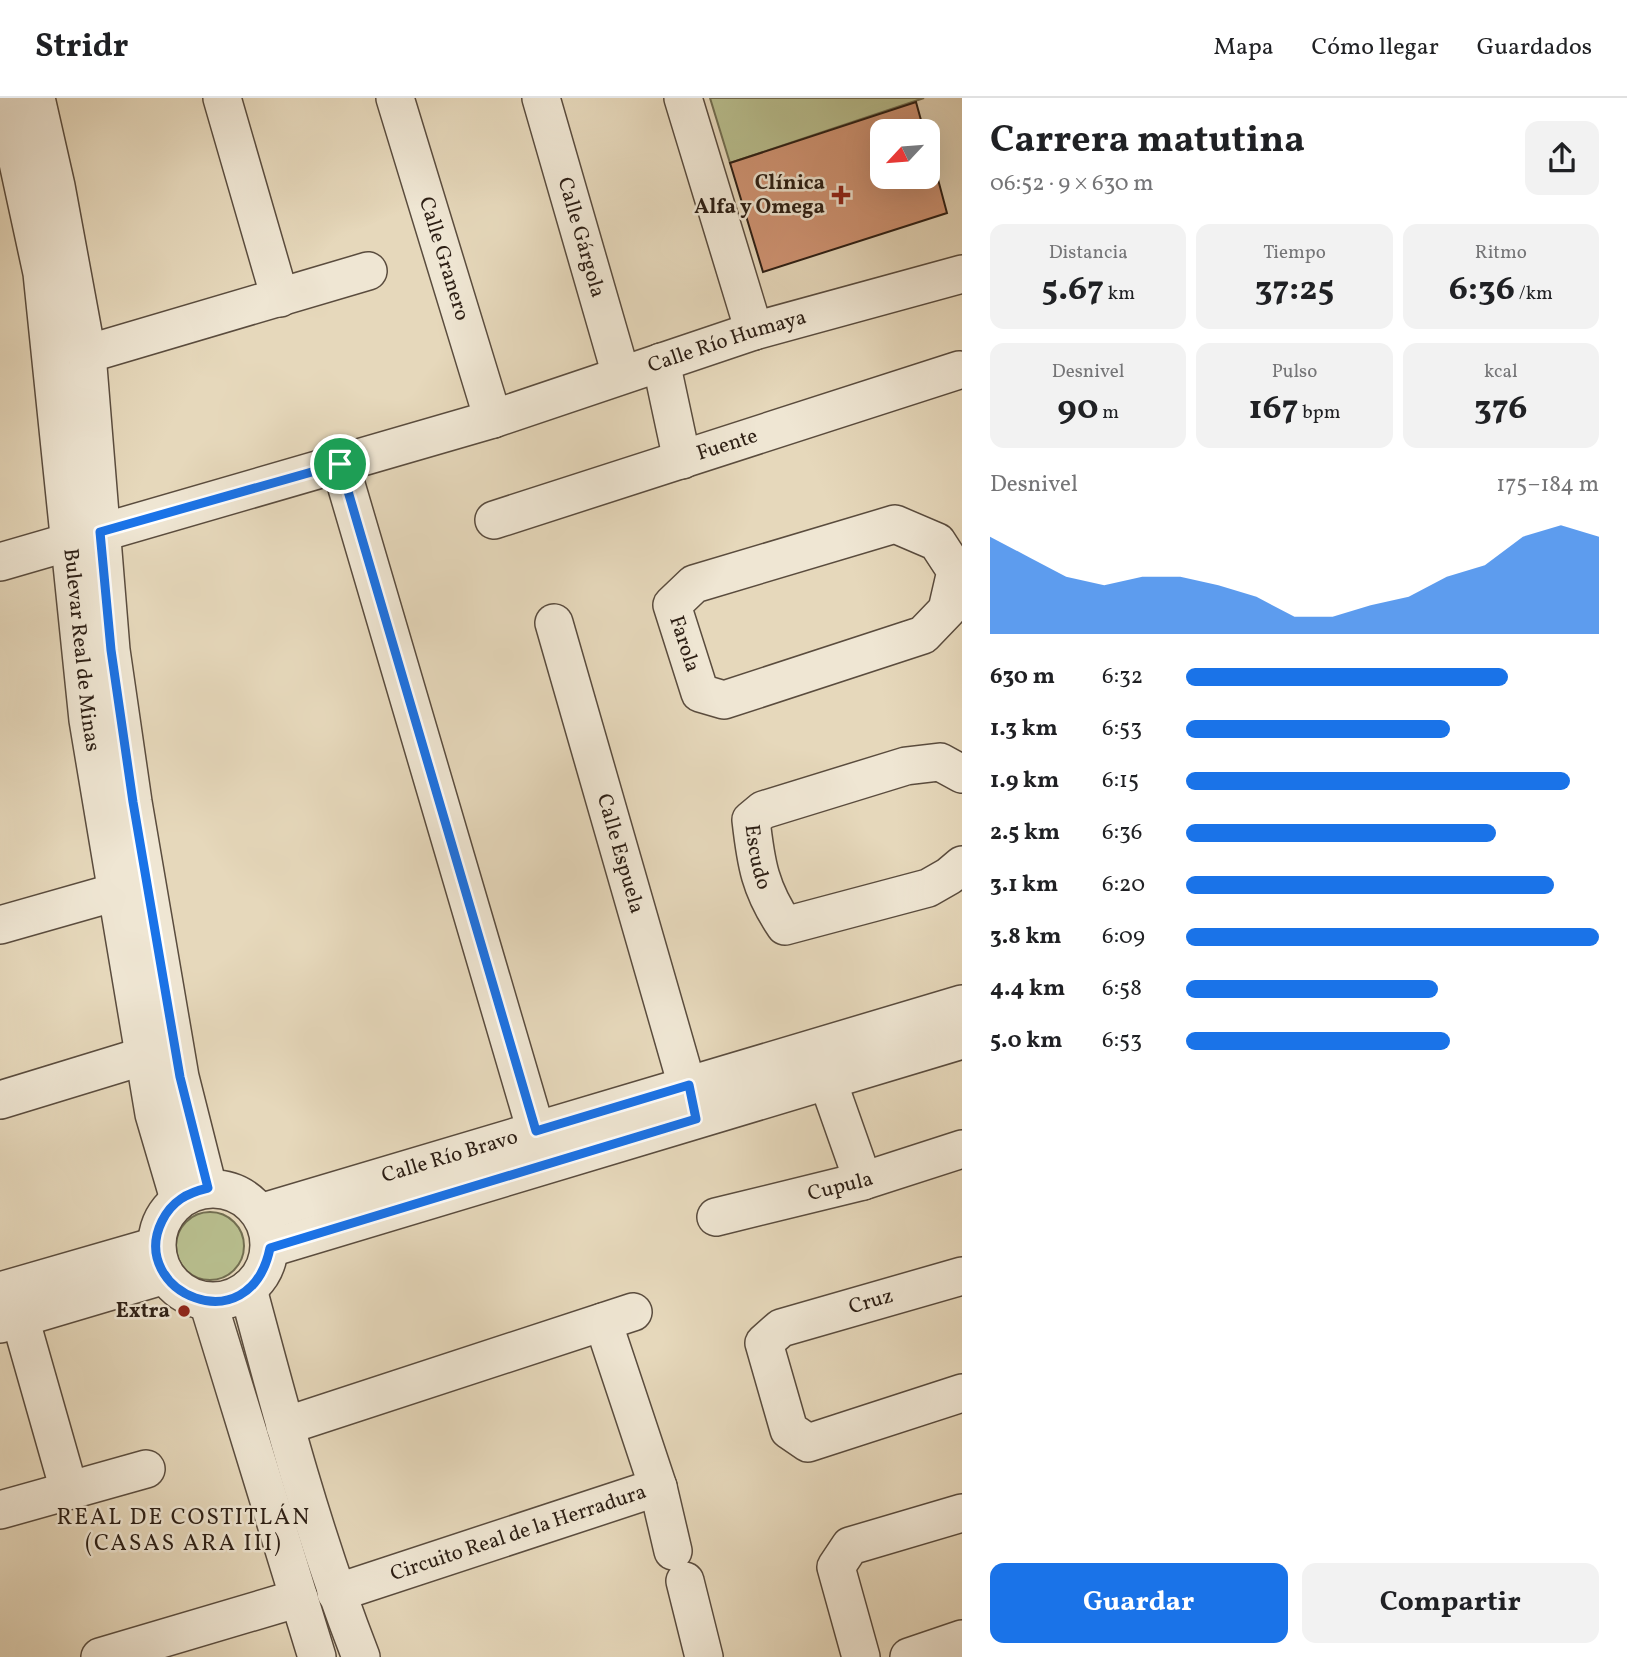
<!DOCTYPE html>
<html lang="es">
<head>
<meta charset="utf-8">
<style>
  body { margin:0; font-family:Vollkorn,serif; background:#f2f2f2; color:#202124; height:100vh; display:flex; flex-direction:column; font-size:26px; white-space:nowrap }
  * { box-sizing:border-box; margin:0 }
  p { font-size:23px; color:#757577 }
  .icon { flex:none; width:38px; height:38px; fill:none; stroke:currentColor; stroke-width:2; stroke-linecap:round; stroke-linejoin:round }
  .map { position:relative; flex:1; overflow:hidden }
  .side { display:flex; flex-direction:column; background:#fff; width:665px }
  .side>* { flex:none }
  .needle { width:46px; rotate:244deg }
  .buttons { position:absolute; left:870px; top:21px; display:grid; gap:14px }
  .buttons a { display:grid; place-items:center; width:70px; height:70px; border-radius:14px; background:#fff; box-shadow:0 7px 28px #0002; font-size:35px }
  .pin { position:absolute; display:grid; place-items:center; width:60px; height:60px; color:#fff; margin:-30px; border:4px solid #fff; border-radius:50%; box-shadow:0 2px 7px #0007 }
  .round { display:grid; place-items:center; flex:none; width:74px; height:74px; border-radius:14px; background:#f2f2f2 }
  .summary { display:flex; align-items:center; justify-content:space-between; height:119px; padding:0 28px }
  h1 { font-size:38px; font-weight:700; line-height:52px }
  .metrics { display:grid; grid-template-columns:repeat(3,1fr); gap:10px; height:119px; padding:7px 28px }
  .metrics div { display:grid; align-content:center; border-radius:14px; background:#f2f2f2; text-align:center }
  .metrics b { font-size:35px; font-weight:700 }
  .metrics small { font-size:19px; font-weight:400 }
  .metrics p { font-size:19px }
  .chart { height:196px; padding:14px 28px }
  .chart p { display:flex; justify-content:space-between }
  .chart svg { width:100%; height:126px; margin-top:7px; fill:#1a73e8; opacity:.7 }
  .cta { display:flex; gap:14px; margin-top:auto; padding:14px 28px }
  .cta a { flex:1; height:80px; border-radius:14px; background:#1a73e8; color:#fff; font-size:28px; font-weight:700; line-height:80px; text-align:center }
  .cta a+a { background:#f2f2f2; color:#202124 }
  ul { padding:0 28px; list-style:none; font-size:23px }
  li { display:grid; grid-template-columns:112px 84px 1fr; align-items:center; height:52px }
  li i { height:18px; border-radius:9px; background:#1a73e8 }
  header { display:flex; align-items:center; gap:42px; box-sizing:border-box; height:98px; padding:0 35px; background:#fff; border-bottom:2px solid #e0e0e0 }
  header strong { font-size:33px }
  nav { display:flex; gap:38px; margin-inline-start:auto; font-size:24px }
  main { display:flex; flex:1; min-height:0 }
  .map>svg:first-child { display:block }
  .green { fill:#b8be8e; stroke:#726e51; stroke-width:2 }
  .building { fill:#d09474; stroke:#2c1e14; stroke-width:2 }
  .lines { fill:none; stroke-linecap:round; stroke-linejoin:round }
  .minor-casing { stroke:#5a4c3e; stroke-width:40 }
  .minor { stroke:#efe6d3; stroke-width:37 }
  .route-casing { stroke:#fff; stroke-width:14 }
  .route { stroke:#1a73e8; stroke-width:9 }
  .poi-dot { fill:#8f2418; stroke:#efe6d3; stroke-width:2.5 }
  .labels { text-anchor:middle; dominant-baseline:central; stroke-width:5; stroke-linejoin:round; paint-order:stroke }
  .poi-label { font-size:21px; font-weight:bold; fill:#2c1e14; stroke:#efe6d3; text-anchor:end }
  .street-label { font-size:21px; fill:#2c1e14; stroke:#efe6d3 }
  .neighbourhood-label { font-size:23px; letter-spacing:2px; fill:#2c1e14; stroke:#efe6d3 }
</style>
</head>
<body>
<header>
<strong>Stridr</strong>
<nav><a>Mapa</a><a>Cómo llegar</a><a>Guardados</a></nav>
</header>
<main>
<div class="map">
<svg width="962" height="1559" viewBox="0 0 962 1559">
  <rect width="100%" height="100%" fill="#e6d8bb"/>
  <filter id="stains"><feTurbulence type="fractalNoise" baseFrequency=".00286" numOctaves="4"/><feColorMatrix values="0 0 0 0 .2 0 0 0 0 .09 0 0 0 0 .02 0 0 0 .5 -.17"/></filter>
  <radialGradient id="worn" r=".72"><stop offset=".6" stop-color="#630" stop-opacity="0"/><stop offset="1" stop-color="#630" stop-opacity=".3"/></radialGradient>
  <path class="green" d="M710 0H924L730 65Z
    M176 1148a34 34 0 1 1 68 0a34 34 0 1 1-68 0Z"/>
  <path class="building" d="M916 4 924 33H882V79H928V44L947 115 763 174 730 65Z"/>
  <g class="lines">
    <g class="minor-casing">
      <g id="minor">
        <path id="s1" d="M4 0 42 175 88 622 154 1016 179 1101"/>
        <path d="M36 0 56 88 87 256 111 552 133 704 180 979 208 1090"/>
        <path d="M222 0 280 200"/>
        <path id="s2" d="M395 0 493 321"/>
        <path id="s3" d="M541 0 621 277"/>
        <path d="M683 0 754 233"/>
        <path d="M87 256 368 173"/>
        <path d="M661 264 682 362"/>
        <path d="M340 366 536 1033"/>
        <path id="s4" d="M494 422 959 272"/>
        <path d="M895 426 937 444 956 473 947 512 923 537 724 602 700 595 672 507 694 486Z"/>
        <path id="s5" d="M0 464 493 321 754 233 962 176"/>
        <path id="s6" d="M554 525 694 1012"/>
        <path id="s7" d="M962 676 940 664 906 668 763 712 751 722C756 766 760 791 785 828L928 790 949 778 962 767"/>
        <path d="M0 827 116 794"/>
        <path d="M827 981 863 1083"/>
        <path d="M0 1002 144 958"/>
        <circle cx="213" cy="1147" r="56"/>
        <path id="s8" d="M260 1115 962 906"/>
        <path id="s9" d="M716 1119 863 1083 962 1051"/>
        <path d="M270 1150 962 942"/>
        <path d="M962 1178 781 1230 764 1245 789 1332 808 1345 962 1295"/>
        <path d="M248 1191C281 1315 314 1439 361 1559"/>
        <path d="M0 1193 156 1148"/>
        <path d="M208 1204 317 1559"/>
        <path d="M20 1220 69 1392"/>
        <path d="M603 1224 658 1389 673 1453"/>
        <path d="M0 1226 165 1177"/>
        <path d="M285 1328 633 1214"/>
        <path d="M0 1412 146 1371"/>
        <path d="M685 1483 704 1559"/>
        <path id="s10" d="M336 1495 658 1389"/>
        <path d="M100 1559 299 1500"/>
        <path d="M861 1559 836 1469 850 1448 962 1415"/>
        <path d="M909 1559 962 1541"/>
      </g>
    </g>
    <use href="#minor" class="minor"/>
  </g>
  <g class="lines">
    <g class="route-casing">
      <path id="route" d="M340 366 536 1033 689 987 696 1021 270 1150C250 1248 127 1194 162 1123 172 1103 187 1095 208 1090L180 979 133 704 111 552 100 434Z"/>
    </g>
    <use href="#route" class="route"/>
  </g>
  <g class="poi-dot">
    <path d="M837.5 86.5h7v7h7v7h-7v7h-7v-7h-7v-7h7z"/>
    <circle cx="184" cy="1213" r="7"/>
  </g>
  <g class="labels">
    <g class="poi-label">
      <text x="825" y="85">Clínica<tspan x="825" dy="24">Alfa y Omega</tspan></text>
      <text x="170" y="1213">Extra</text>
    </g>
    <g class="street-label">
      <text stroke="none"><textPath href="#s3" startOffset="145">Calle Gárgola</textPath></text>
      <text stroke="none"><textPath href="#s2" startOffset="168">Calle Granero</textPath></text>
      <text stroke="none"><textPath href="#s5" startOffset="760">Calle Río Humaya</textPath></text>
      <text stroke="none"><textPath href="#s4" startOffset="245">Fuente</textPath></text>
      <text transform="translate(684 546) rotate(72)">Farola</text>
      <text stroke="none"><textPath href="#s1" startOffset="558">Bulevar Real de Minas</textPath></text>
      <text stroke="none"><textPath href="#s6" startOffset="240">Calle Espuela</textPath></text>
      <text stroke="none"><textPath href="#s7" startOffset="262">Escudo</textPath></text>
      <text stroke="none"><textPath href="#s8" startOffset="198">Calle Río Bravo</textPath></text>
      <text stroke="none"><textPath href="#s9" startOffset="128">Cupula</textPath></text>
      <text transform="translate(871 1204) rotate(-16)">Cruz</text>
      <text stroke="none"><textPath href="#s10" startOffset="192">Circuito Real de la Herradura</textPath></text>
    </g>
    <g class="neighbourhood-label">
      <text x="184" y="1420">REAL DE COSTITLÁN<tspan x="184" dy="26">(CASAS ARA III)</tspan></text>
    </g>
  </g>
  <rect width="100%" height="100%" filter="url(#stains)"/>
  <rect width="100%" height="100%" fill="url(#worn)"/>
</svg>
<div class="buttons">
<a><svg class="needle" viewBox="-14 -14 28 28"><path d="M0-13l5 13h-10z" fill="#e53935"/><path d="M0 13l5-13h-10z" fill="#757577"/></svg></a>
</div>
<div class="pin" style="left:340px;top:366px;background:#1e9e55"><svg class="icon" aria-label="arrive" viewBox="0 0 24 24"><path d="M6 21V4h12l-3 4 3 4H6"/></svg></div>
</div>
<section class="side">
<div class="summary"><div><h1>Carrera matutina</h1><p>06:52 · 9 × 630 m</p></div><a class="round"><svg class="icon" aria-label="share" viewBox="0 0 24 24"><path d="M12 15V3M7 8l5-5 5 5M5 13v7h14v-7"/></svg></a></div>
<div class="metrics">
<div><p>Distancia</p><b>5.67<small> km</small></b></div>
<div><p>Tiempo</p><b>37:25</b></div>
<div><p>Ritmo</p><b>6:36<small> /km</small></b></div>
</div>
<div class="metrics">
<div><p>Desnivel</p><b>90<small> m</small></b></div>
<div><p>Pulso</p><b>167<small> bpm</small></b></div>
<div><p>kcal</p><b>376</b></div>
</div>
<div class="chart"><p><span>Desnivel</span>175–184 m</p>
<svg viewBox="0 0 160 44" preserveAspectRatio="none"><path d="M0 44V10L10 17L20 24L30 27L40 24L50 24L60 27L70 31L80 38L90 38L100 34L110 31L120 24L130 20L140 10L150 6L160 10V44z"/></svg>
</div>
<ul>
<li><b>630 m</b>6:32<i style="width:78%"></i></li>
<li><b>1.3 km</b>6:53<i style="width:64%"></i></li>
<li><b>1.9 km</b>6:15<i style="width:93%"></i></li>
<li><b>2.5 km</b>6:36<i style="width:75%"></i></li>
<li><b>3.1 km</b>6:20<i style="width:89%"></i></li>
<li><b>3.8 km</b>6:09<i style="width:100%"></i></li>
<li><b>4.4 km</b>6:58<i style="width:61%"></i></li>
<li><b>5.0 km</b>6:53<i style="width:64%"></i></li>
</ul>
<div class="cta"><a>Guardar</a><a>Compartir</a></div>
</section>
</main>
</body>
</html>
